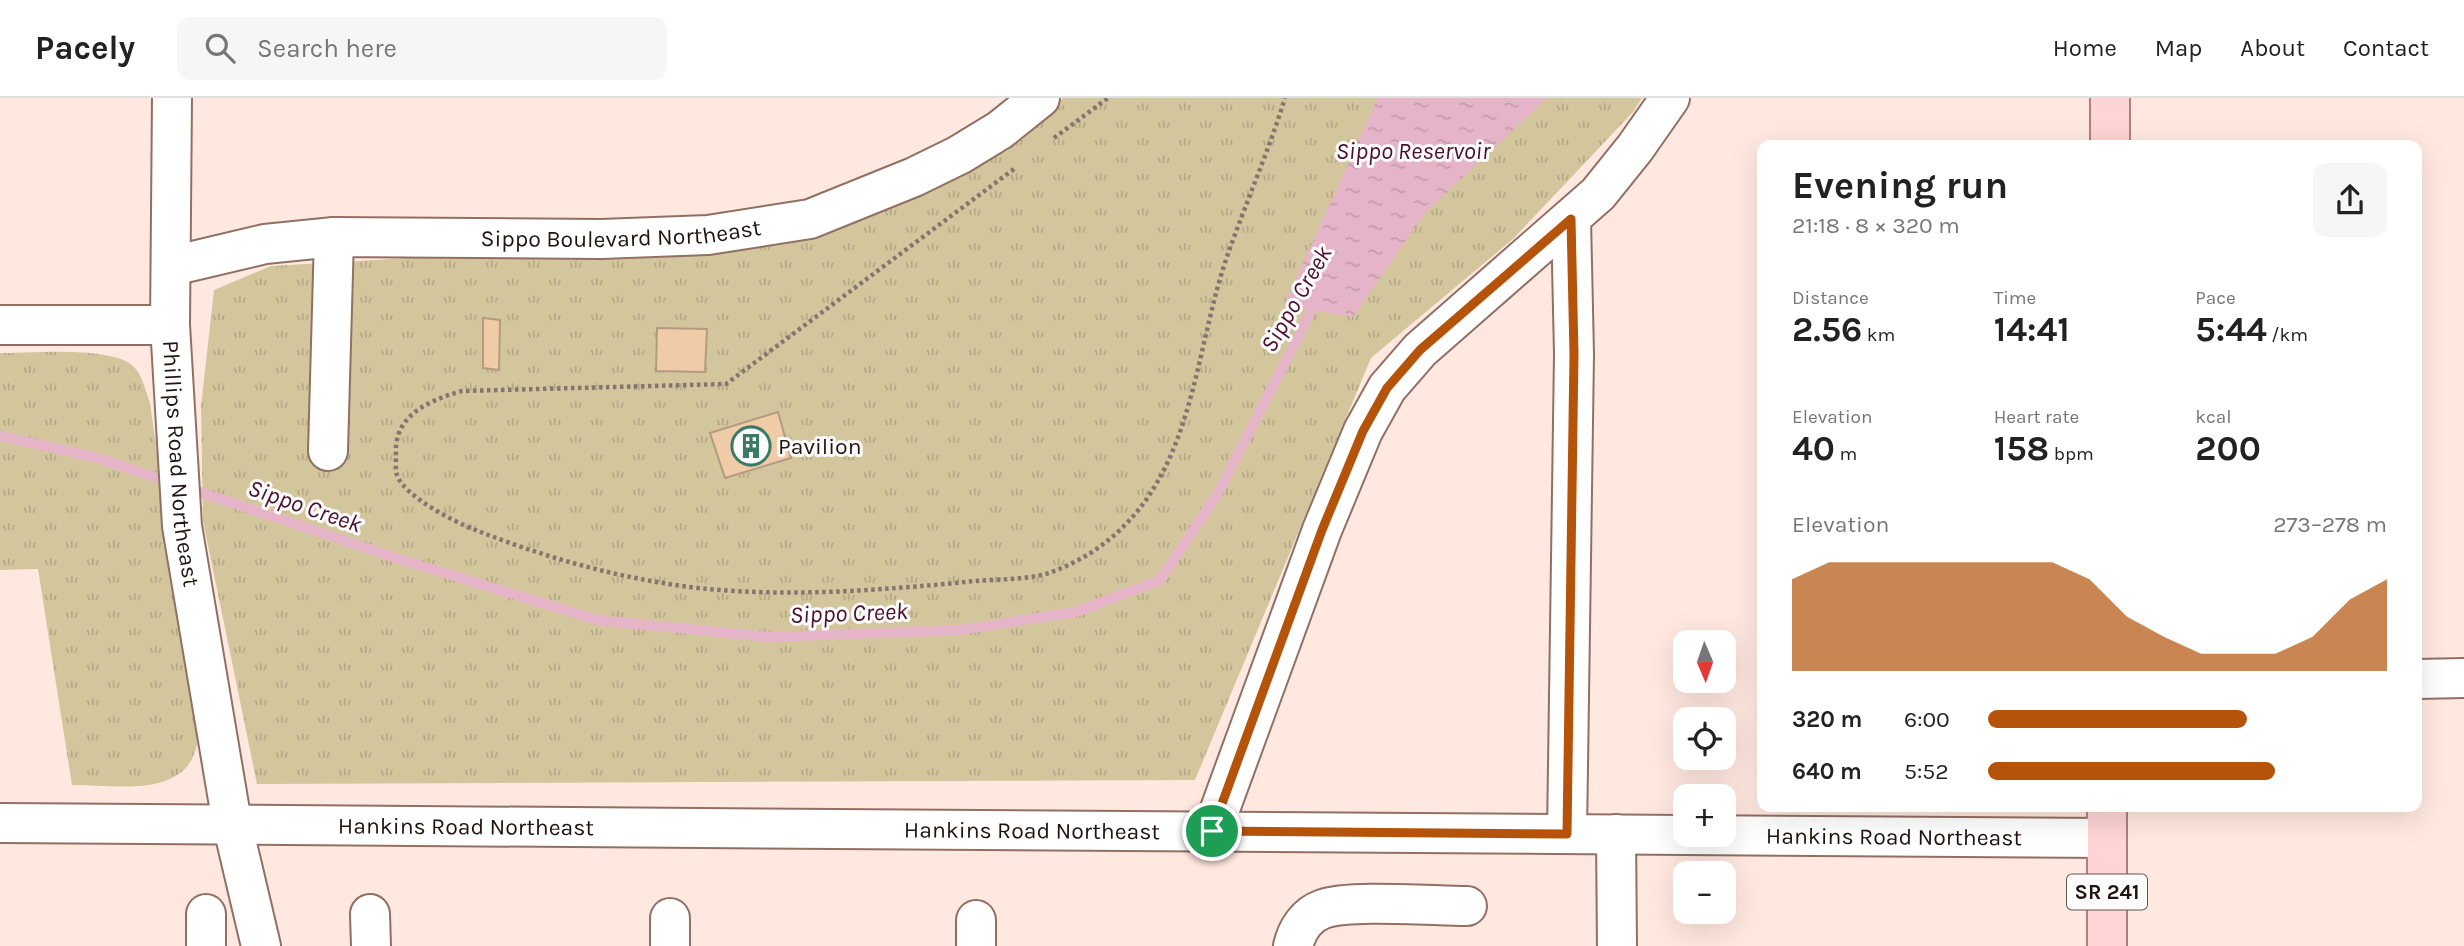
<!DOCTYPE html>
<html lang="en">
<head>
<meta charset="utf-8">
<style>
  body { margin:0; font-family:Karla,sans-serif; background:#f6f6f6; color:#222; height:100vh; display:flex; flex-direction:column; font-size:26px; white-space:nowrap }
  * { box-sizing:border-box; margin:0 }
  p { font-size:23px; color:#767676 }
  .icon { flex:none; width:38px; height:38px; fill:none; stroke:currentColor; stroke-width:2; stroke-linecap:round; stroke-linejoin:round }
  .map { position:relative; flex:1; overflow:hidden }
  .side { position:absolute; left:1757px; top:42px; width:665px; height:672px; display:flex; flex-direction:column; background:#fff; border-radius:14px; box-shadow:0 7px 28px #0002 }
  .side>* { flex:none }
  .needle { width:46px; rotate:178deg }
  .fabs { position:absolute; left:1673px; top:532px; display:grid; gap:14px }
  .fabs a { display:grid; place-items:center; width:63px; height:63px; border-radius:14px; background:#fff; box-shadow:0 7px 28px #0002; font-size:35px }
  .pin { position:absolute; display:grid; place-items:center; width:60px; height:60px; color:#fff; margin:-30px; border:4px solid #fff; border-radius:50%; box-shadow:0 2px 7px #0007 }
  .round { display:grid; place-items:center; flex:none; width:74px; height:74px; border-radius:14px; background:#f6f6f6 }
  .overview { display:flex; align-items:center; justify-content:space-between; height:119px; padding:0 35px }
  h1 { font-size:38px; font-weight:700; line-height:52px }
  .metrics { display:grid; grid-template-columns:repeat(3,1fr); gap:10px; height:119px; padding:7px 35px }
  .metrics div { display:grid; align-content:center }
  .metrics b { font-size:35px; font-weight:700 }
  .metrics small { font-size:19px; font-weight:400 }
  .metrics p { font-size:19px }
  .chart { height:196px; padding:14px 35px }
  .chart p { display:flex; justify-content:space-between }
  .chart svg { width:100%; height:126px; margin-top:7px; fill:#b45309; opacity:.7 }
  ul { padding:0 35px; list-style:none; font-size:23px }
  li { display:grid; grid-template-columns:112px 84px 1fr; align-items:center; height:52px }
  li i { height:18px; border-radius:9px; background:#b45309 }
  header { display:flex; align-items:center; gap:42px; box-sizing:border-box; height:98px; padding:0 35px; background:#fff; border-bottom:2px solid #e0e0e0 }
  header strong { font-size:33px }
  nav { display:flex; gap:38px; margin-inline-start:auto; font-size:24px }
  .search { width:490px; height:63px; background:#f6f6f6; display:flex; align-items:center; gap:18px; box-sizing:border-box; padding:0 24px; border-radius:14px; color:#767676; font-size:26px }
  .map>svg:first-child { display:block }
  .grass { fill:url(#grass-tufts) }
  .water { fill:url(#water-ripples) }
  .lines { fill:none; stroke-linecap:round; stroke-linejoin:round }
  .stream { stroke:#e6b4c8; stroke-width:10 }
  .building { fill:#efcca7; stroke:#b39b82; stroke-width:2 }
  .minor-casing { stroke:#917063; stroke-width:42 }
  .major-casing { stroke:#b07e7d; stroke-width:42 }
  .path { stroke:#86756e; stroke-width:4.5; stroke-dasharray:3.5 3.5; stroke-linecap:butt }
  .minor { stroke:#fff; stroke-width:38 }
  .major { stroke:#fed4d4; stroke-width:38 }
  .route-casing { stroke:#fff; stroke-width:14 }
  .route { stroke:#b45309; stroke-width:9 }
  .labels { text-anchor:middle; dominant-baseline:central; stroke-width:6; stroke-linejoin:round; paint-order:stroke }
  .shield { fill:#fbfbfb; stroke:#625956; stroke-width:2 }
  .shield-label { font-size:21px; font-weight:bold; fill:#21140f }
  .street-label { font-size:23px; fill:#21140f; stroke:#fbfbfb }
  .poi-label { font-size:23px; fill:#21140f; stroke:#fbfbfb; text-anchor:start }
  .water-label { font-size:24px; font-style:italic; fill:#490f2d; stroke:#fbfbfb }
</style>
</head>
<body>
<header>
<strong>Pacely</strong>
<div class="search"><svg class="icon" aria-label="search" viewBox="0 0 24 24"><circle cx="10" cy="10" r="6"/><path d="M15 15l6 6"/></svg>Search here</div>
<nav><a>Home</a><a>Map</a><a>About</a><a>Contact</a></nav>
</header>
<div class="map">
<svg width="2464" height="848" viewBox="0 0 2464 848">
  <defs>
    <pattern id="grass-tufts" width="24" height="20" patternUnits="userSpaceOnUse" patternTransform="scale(1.75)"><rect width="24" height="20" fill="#d3c69d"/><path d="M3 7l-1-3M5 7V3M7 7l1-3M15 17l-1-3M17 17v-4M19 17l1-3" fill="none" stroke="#b5a986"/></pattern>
    <pattern id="water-ripples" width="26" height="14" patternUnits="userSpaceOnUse" patternTransform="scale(1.75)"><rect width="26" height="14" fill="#e6b4c8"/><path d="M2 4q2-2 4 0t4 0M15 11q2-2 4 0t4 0" fill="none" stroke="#c59aab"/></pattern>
  </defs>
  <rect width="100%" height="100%" fill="#ffe8df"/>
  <path class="grass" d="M1063 0H1642L1633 14 1513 141 1371 260 1195 682 257 686 203 423 201 308 214 192 271 168 461 157 892 99 1007 53Z
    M0 255C30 255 116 247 135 270 143 279 146 294 150 305L198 640C191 702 119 687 72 687L38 471 0 472Z"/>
  <path class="water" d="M1378 0H1547L1425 115 1353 219 1284 207Z"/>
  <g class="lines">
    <path class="stream" d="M0 338 94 359 173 385
      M188 390 399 461 597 522 770 539 960 532 1076 514 1160 482 1218 395 1318 200"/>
  </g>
  <path class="building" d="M483 220 500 222 499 272 483 270Z
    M657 230 707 231 705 274 656 273Z
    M778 314 791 360 725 380 710 335Z"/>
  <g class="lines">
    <g class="minor-casing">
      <g id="minor">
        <path id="s1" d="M172 0 170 227 182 428 232 725 261 848"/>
        <path id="s2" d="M172 168 265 146 334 139 601 141 708 137 810 121 914 79 959 57 1000 32 1040 0"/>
        <path d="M0 227H170"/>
        <path d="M328 353 334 139"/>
        <path d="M2417 581 2464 580"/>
        <path id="s3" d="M0 725 2107 740"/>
        <path d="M1212 733 1322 432 1363 333 1387 290 1420 252 1598 96 1635 50 1670 0"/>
        <path d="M1567 736 1574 256 1571 121"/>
        <path d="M1616 736 1617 848"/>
        <path d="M206 816V848"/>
        <path d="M370 816 371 848"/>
        <path d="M976 822V848"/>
        <path d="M670 848V820"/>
        <path d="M1293 848C1297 832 1306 817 1323 811 1350 801 1434 808 1467 808"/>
      </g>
    </g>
    <g class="major-casing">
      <path id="major" d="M2110 47V0
        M2107 709V848"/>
    </g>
    <path class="path" d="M1054 40 1108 0
      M1014 71 726 286 462 293C430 302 393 317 396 357 396 363 395 372 397 377 404 398 453 423 473 431 533 455 600 475 663 485 760 502 876 493 975 483 998 481 1026 482 1049 475 1077 465 1102 450 1123 429 1196 357 1196 244 1229 153 1247 102 1269 52 1285 0"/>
    <use href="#minor" class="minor"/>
    <use href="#major" class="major"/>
  </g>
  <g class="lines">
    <g class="route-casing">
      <path id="route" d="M1571 121 1574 256 1567 736 1212 733 1322 432 1363 333 1387 290 1420 252Z"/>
    </g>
    <use href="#route" class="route"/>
  </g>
  <defs>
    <g id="building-ring" transform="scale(2.0125)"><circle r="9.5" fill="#fbfbfb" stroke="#3d7a65" stroke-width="1.5"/><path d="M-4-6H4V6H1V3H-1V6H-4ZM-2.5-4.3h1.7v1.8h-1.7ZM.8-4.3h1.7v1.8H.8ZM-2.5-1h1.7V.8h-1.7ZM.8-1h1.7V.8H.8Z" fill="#3d7a65"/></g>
  </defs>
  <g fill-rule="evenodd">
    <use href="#building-ring" x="751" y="348"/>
  </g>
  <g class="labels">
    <rect class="shield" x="2067" y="776.5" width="80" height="35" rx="5"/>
    <g class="shield-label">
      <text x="2107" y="794">SR 241</text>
    </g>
    <g class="street-label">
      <text stroke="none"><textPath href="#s2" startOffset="452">Sippo Boulevard Northeast</textPath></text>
      <text stroke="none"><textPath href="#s1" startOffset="366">Phillips Road Northeast</textPath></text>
      <text stroke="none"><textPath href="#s3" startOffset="466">Hankins Road Northeast</textPath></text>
      <text stroke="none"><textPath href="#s3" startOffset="1032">Hankins Road Northeast</textPath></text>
      <text stroke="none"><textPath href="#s3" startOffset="1894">Hankins Road Northeast</textPath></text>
    </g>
    <g class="poi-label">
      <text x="778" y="348">Pavilion</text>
    </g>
    <g class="water-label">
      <text x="1413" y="53">Sippo Reservoir</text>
      <text transform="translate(1296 201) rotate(-60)">Sippo Creek</text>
      <text transform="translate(305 408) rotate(19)">Sippo Creek</text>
      <text transform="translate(849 515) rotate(-2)">Sippo Creek</text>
    </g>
  </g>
</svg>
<div class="fabs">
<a><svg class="needle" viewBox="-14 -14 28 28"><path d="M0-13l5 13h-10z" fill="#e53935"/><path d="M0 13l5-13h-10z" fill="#767676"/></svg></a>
<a><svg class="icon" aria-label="locate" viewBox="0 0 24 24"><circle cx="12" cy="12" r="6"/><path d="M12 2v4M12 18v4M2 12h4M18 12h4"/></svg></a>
<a>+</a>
<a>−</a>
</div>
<div class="pin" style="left:1212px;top:733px;background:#1e9e55"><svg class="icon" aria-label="arrive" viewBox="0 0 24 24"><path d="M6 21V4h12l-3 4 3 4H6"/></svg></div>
<section class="side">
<div class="overview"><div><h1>Evening run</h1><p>21:18 · 8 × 320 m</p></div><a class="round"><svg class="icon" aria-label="share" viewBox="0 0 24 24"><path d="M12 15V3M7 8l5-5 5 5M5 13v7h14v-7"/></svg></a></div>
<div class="metrics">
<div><p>Distance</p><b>2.56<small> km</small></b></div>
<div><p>Time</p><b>14:41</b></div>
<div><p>Pace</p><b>5:44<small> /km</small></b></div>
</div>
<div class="metrics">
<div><p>Elevation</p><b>40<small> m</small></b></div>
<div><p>Heart rate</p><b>158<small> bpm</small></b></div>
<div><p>kcal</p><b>200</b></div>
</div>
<div class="chart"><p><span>Elevation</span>273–278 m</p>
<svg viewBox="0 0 160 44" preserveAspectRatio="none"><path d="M0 44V12L10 6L20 6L30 6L40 6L50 6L60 6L70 6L80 12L90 25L100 32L110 38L120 38L130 38L140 32L150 19L160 12V44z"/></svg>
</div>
<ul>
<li><b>320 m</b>6:00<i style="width:65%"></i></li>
<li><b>640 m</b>5:52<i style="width:72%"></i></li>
</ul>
</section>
</div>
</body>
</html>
